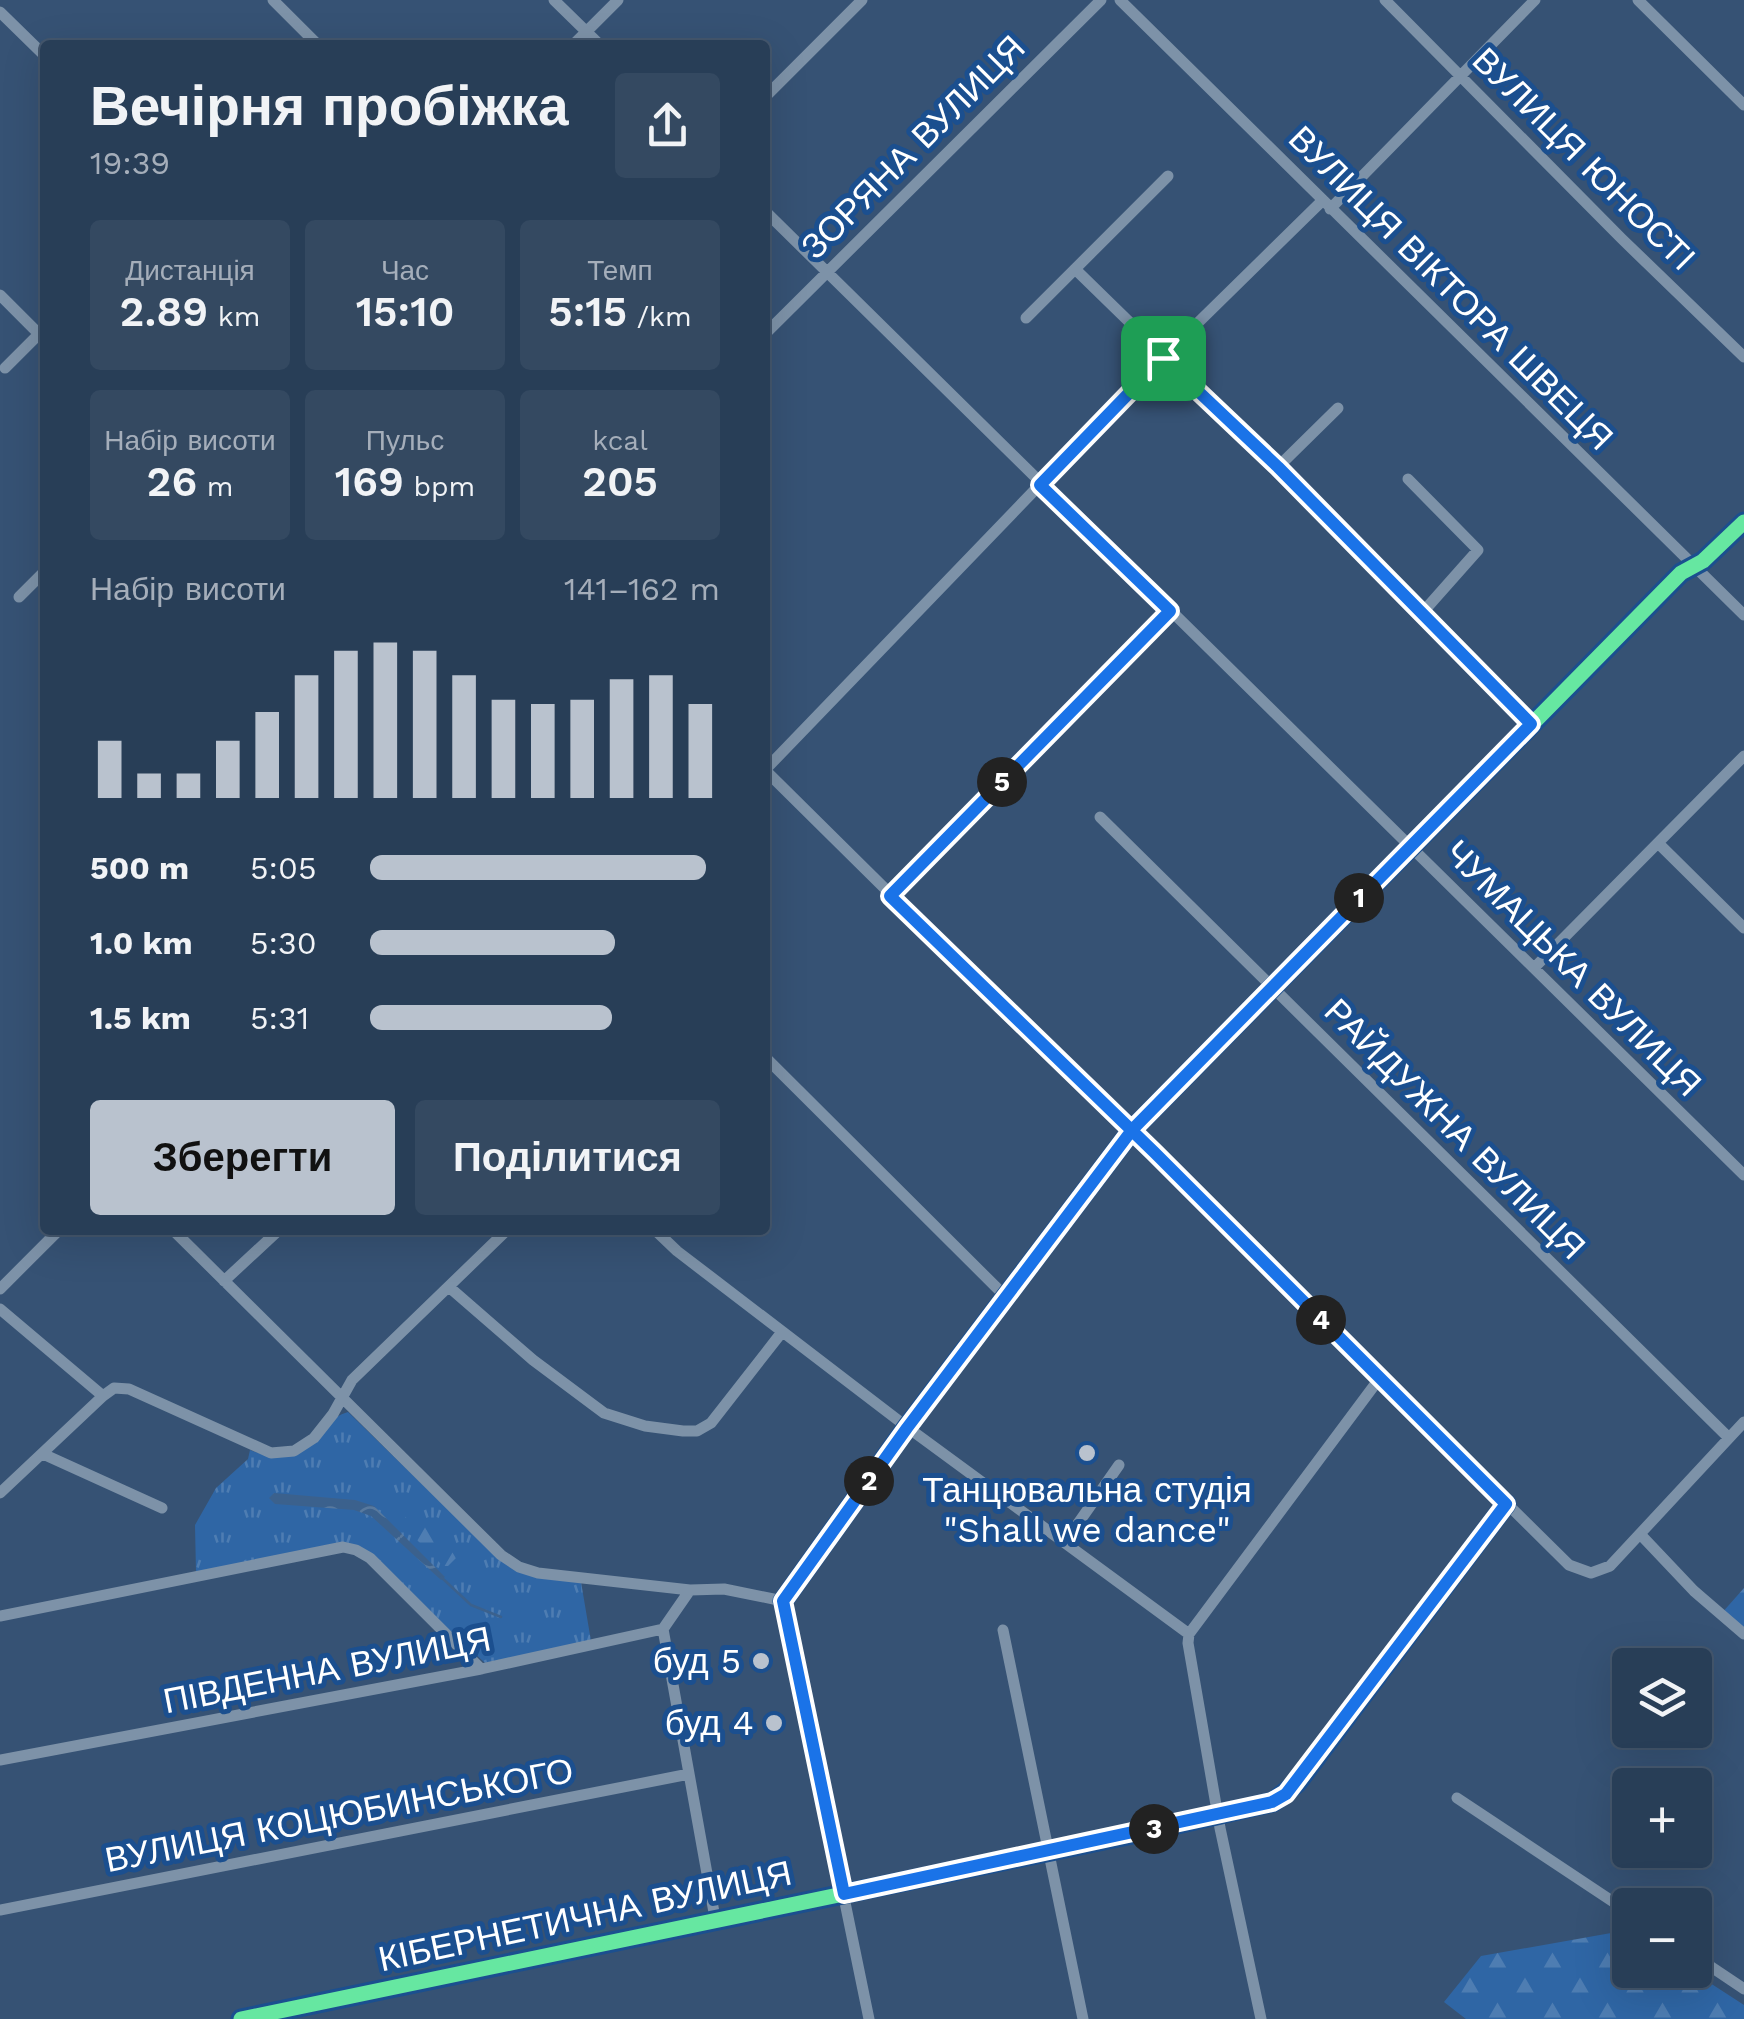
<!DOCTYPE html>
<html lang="uk">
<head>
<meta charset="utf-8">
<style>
  body { margin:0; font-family:"Work Sans",sans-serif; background:#344961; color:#f1f3f6; height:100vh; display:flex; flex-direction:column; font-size:38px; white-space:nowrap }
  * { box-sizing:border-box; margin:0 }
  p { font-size:32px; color:#a5aeba }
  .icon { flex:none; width:55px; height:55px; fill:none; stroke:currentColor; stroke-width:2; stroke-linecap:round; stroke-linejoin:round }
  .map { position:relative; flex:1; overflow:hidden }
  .side { position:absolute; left:40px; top:40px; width:730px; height:1195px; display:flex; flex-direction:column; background:#283e57; border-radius:10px; box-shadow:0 10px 40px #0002,0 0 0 2px #44576d }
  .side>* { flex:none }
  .buttons { position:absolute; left:1612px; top:1648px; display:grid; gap:20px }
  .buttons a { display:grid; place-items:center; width:100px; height:100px; border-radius:10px; background:#283e57; box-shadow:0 10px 40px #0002,0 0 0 2px #44576d; font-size:50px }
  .pin { position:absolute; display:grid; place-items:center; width:85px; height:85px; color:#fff; margin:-42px; border-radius:20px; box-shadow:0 5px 15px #0006 }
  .km { position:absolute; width:50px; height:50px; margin:-25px; border-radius:50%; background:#222; color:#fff; font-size:28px; line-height:50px; text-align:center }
  .round { display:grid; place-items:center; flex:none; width:105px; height:105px; border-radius:10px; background:#344961 }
  .summary { display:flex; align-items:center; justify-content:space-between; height:170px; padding:0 50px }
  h1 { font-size:55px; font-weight:600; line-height:75px }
  .metrics { display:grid; grid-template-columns:repeat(3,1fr); gap:15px; height:170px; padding:10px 50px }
  .metrics div { display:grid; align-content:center; border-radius:10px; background:#344961; text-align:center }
  .metrics b { font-size:42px; font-weight:600 }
  .metrics small { font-size:28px; font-weight:400 }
  .metrics p { font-size:28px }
  .chart { height:280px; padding:20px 50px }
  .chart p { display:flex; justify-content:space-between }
  .chart svg { width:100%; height:180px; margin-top:10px; stroke:#b9c2ce; stroke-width:6 }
  .button { display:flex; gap:20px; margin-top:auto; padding:20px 50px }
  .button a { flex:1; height:115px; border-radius:10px; background:#b9c2ce; color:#111; font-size:40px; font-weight:600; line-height:115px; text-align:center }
  .button a+a { background:#344961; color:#f1f3f6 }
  ul { padding:0 50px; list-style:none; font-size:32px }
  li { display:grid; grid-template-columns:160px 120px 1fr; align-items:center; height:75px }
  li i { height:25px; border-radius:12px; background:#b9c2ce }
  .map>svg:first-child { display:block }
  .grass { fill:url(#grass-tufts) }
  .forest { fill:url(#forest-firs) }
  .water { fill:url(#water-waves) }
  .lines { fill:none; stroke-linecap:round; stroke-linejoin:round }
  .stream { stroke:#3b618d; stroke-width:2.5 }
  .street { stroke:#7d92a8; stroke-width:11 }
  .cycleway-casing { stroke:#1b4f8f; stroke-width:21 }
  .cycleway { stroke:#66e7a1; stroke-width:15 }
  .route-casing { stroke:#fff; stroke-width:20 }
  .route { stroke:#1a73e8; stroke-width:12 }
  .poi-dot { fill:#b9c2ce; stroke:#1b4f8f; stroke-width:4 }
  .labels { text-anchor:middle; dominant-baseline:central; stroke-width:10; stroke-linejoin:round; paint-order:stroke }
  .street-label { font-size:35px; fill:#fff; stroke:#1b4f8f }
  .poi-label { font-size:35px; fill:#fff; stroke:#1b4f8f; text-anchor:end }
</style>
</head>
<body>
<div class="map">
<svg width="1744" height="2019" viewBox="0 0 1744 2019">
  <defs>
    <pattern id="grass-tufts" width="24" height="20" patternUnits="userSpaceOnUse" patternTransform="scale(2.5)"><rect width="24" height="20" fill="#2f66a5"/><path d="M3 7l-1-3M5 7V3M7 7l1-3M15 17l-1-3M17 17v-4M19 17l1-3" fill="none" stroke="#4e7db2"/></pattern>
    <pattern id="forest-firs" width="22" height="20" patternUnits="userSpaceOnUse" patternTransform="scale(2.5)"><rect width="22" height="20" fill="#2f66a5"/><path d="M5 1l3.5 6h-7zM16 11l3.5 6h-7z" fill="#4e7db2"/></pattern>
    <pattern id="water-waves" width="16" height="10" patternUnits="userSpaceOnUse" patternTransform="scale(2.5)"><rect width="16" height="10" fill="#3b618d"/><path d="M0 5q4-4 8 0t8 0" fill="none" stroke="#58799e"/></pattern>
  </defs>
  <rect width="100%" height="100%" fill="#365274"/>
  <path class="grass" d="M348 1412 498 1558 581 1582 591 1641 485 1663 358 1546 196 1572 195 1525 216 1488 248 1459 250 1450C313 1474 304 1426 348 1412Z"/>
  <path class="forest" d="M409 1512 416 1514 454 1551 456 1558 448 1566H443L401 1524Z
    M1744 1588V1634L1721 1614Z
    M1628 1930 1630 1970H1690L1744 2005V2019H1466L1444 2002 1481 1956Z"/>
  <path class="water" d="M274 1493 355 1500 374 1506 445 1577 441 1580 371 1516 354 1510 275 1504 269 1498Z"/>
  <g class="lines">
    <path class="stream" d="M441 1577 471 1605 501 1617"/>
    <path class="street" d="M273 0 318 45
      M554 0 600 45
      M1120 0 1744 615
      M1385 0 1622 239 1744 357
      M1638 0 1744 105
      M0 12 45 56
      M573 45 618 0
      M765 97 862 0
      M1330 209 1535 0
      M765 211 1744 1175
      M1075 269 1278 467 1531 723
      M0 295 39 334
      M1026 318 1168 176
      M765 334 1101 0
      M5 368 45 328
      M1278 467 1338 408
      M1408 479 1478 550 1423 612
      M19 597 45 571
      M765 770 1569 1565 1591 1573 1610 1566 1744 1422
      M765 770 1163 357 1322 201
      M1100 817 1729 1438
      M1658 843 1744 928
      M890 896 1170 611
      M1534 968 1744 756
      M765 1057 1006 1297
      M173 1230 501 1555 519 1567 538 1573 690 1590 724 1589 783 1601
      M655 1230 677 1251 907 1427 1189 1634 1188 1643 1220 1828 1261 2019
      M224 1281 279 1230
      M449 1287 533 1360 604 1413 645 1426 683 1431H697L711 1423 782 1332
      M0 1289 59 1230
      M0 1309 103 1396 114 1388 129 1389 271 1453 294 1451 314 1438 333 1414 352 1380 507 1230
      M43 1454 162 1508
      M0 1493 103 1396
      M1640 1534 1694 1591 1744 1634
      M1065 1542 1119 1465
      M783 1601 907 1427 1132 1130 1681 573 1703 561 1744 522
      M783 1601 869 2019
      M0 1616 343 1547 356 1550 370 1558 481 1669
      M663 1629 715 1918
      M663 1629 690 1590
      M1003 1630 1083 2019
      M1189 1634 1379 1379
      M0 1760 481 1669 663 1629
      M1457 1798 1630 1913
      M0 1910 689 1774
      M1695 1956 1744 1989
      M241 2019 1147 1831 1273 1802 1297 1783 1506 1504"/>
    <g class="cycleway-casing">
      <path id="cycleway" d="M783 1601 907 1427 1132 1130 1681 573 1703 561 1744 522
        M241 2019 1147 1831 1273 1802 1297 1783 1506 1504"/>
    </g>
    <use href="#cycleway" class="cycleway"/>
  </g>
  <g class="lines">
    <g class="route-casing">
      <path id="route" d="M1163 358 1278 467 1531 724 1132 1130 907 1428 783 1601 844 1894 1272 1802 1286 1794 1506 1504 1154 1152C1066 1067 978 982 890 896L1170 611 1040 485 1163 358"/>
    </g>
    <use href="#route" class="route"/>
  </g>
  <g class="poi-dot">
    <circle cx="1087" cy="1453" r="10"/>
    <circle cx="761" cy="1661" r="10"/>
    <circle cx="774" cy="1723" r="10"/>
  </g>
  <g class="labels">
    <g class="street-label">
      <text transform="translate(913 147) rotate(-45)">ЗОРЯНА ВУЛИЦЯ</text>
      <text transform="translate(1584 159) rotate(45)">ВУЛИЦЯ ЮНОСТІ</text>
      <text transform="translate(1451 288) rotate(45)">ВУЛИЦЯ ВІКТОРА ШВЕЦЯ</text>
      <text transform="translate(1573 968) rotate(45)">ЧУМАЦЬКА ВУЛИЦЯ</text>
      <text transform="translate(1455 1129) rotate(45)">РАЙДУЖНА ВУЛИЦЯ</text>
      <text transform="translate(327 1670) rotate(-11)">ПІВДЕННА ВУЛИЦЯ</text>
      <text transform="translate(339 1815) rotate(-11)">ВУЛИЦЯ КОЦЮБИНСЬКОГО</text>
      <text transform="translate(585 1916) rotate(-12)">КІБЕРНЕТИЧНА ВУЛИЦЯ</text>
    </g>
    <g class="poi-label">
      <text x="1087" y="1490" text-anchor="middle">Танцювальна студія<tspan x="1087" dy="40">"Shall we dance"</tspan></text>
      <text x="741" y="1661">буд 5</text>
      <text x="754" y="1723">буд 4</text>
    </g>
  </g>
</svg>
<div class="buttons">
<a><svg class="icon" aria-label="layers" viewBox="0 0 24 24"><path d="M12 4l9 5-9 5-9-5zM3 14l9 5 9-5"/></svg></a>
<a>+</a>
<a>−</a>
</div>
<div class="pin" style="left:1163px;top:358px;background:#1e9e55"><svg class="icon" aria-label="arrive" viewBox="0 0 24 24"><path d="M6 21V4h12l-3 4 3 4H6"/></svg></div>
<b class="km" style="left:1359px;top:898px">1</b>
<b class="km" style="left:869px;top:1481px">2</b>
<b class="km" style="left:1154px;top:1829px">3</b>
<b class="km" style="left:1321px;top:1320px">4</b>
<b class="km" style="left:1002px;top:782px">5</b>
<section class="side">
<div class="summary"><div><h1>Вечірня пробіжка</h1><p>19:39</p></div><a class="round"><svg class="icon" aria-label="share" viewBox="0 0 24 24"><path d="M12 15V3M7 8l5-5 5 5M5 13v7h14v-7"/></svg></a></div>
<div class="metrics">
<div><p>Дистанція</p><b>2.89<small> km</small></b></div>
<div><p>Час</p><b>15:10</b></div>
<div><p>Темп</p><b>5:15<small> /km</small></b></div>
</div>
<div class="metrics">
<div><p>Набір висоти</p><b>26<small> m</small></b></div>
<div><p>Пульс</p><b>169<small> bpm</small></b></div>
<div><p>kcal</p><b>205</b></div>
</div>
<div class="chart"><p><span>Набір висоти</span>141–162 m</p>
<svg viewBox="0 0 160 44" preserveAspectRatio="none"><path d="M5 44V30M15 44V38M25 44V38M35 44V30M45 44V23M55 44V14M65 44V8M75 44V6M85 44V8M95 44V14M105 44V20M115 44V21M125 44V20M135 44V15M145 44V14M155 44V21"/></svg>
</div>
<ul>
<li><b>500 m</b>5:05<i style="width:96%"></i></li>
<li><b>1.0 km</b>5:30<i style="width:70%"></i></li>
<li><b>1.5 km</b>5:31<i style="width:69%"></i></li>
</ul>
<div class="button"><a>Зберегти</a><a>Поділитися</a></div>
</section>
</div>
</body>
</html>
